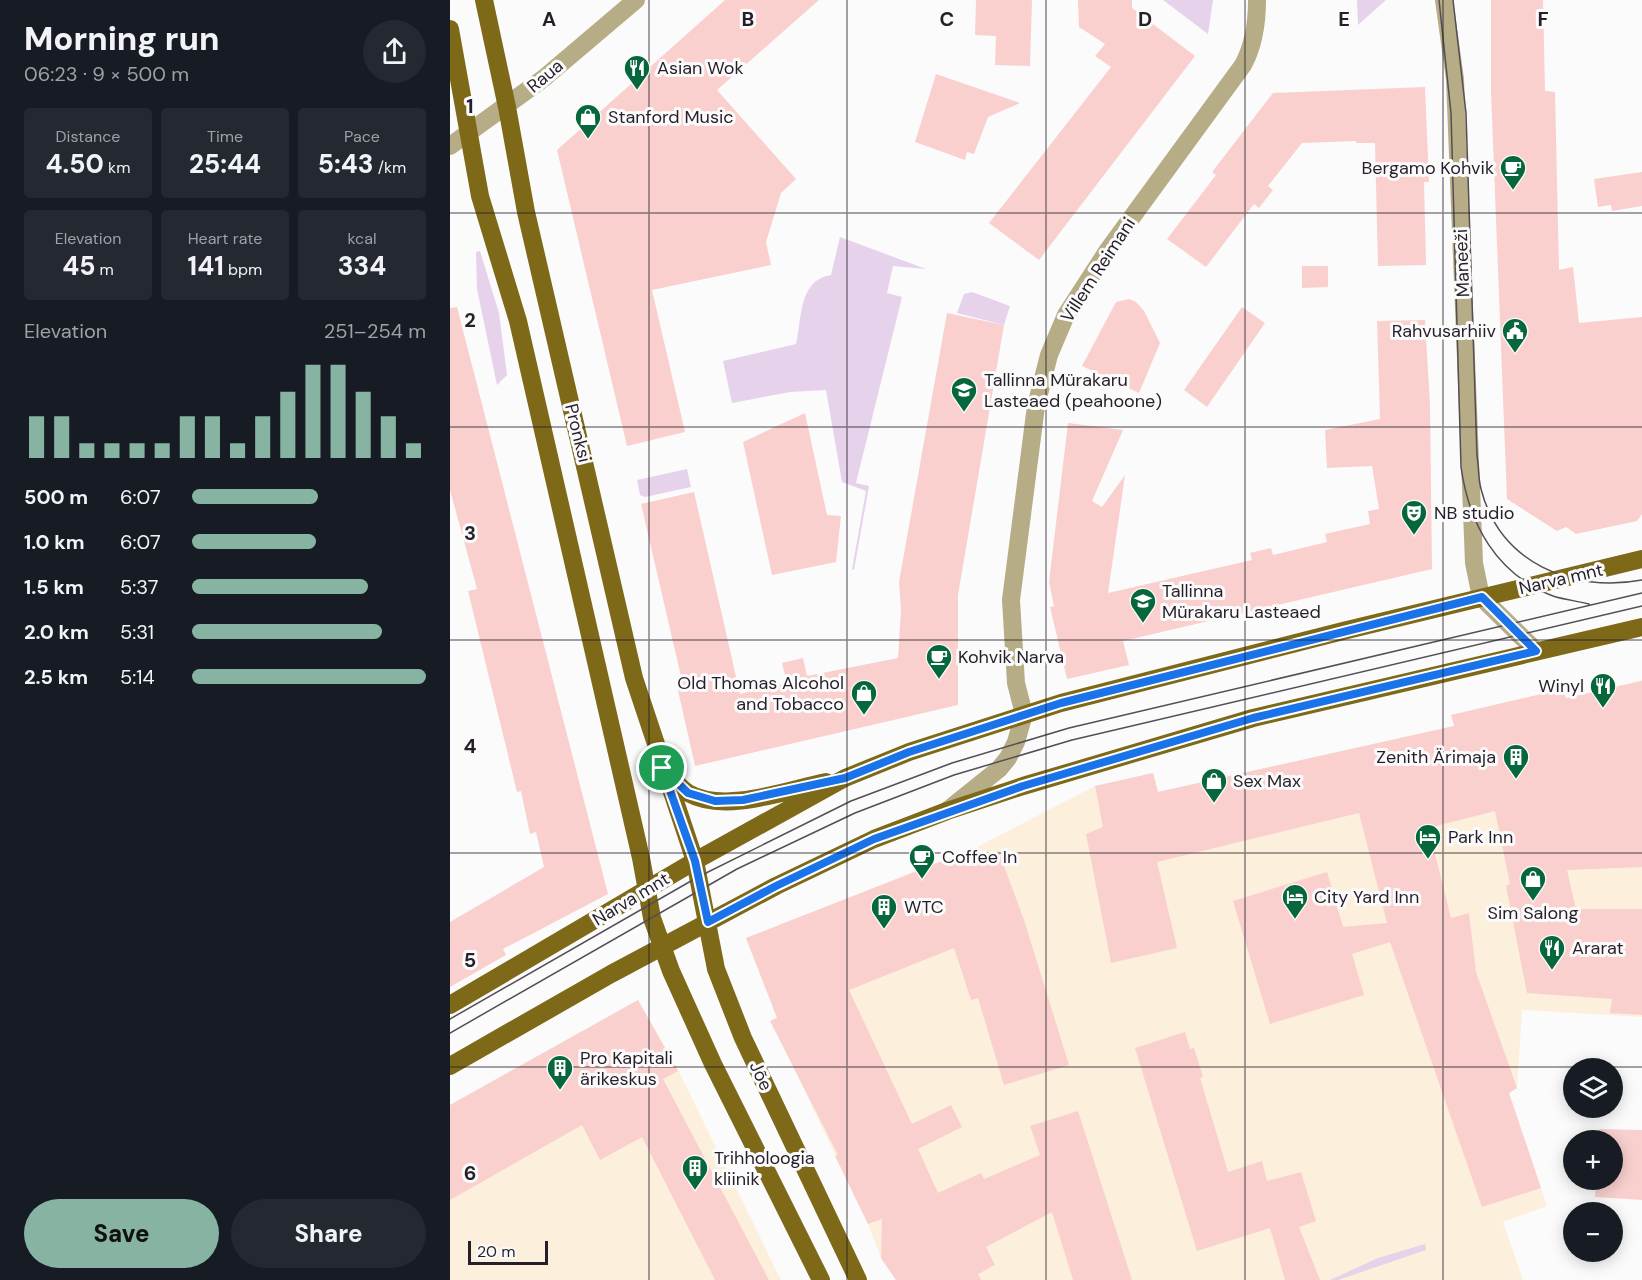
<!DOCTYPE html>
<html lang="en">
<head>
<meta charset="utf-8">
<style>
  body { margin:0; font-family:"DM Sans",sans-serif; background:#242831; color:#f1f3f6; height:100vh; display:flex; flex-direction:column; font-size:22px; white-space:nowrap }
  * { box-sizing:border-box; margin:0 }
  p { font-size:20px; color:#9ea1a6 }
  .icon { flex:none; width:33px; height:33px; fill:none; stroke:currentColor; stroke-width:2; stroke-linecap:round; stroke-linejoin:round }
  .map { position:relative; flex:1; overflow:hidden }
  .side { display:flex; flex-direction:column; background:#171b24; width:450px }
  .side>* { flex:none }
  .fabs { position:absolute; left:1113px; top:1058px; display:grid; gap:12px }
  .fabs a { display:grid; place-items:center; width:60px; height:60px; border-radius:50%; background:#171b24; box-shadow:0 3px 15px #0003; font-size:30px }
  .scale { position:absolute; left:18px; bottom:15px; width:80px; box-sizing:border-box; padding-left:6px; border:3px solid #261e29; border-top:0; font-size:16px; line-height:21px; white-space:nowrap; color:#261e29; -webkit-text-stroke:4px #fbfbfb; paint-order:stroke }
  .pin { position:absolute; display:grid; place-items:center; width:51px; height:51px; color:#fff; margin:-26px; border:3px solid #fff; border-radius:50%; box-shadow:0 2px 6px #0007 }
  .round { display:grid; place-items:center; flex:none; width:63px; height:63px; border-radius:32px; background:#242831 }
  .overview { display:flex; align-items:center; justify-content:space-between; height:102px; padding:0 24px }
  h1 { font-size:33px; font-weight:800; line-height:45px }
  .stats { display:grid; grid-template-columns:repeat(3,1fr); gap:9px; height:102px; padding:6px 24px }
  .stats div { display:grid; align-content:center; border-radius:6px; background:#242831; text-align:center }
  .stats b { font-size:26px; font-weight:800 }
  .stats small { font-size:16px; font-weight:400 }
  .stats p { font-size:16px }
  .chart { height:168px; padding:12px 24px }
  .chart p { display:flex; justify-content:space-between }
  .chart svg { width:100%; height:108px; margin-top:6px; stroke:#87b4a2; stroke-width:6 }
  .primary-button { display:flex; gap:12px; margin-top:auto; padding:12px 24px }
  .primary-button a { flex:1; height:69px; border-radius:36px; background:#87b4a2; color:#111; font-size:24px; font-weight:800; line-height:69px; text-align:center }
  .primary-button a+a { background:#242831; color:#f1f3f6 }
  ul { padding:0 24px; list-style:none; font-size:20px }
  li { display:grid; grid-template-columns:96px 72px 1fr; align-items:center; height:45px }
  li i { height:15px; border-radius:8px; background:#87b4a2 }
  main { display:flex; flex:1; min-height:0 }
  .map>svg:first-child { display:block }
  .commercial { fill:#fcefdb }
  .green { fill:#e7d2ec }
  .building { fill:#f9d0ce }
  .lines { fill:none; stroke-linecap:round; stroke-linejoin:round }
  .minor { stroke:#b6ac86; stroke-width:18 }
  .major { stroke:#7d6917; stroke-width:18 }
  .tram { stroke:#544e57; stroke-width:1.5 }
  .route-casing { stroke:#fff; stroke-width:12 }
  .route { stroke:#1a73e8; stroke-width:8 }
  .grid { fill:none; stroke:#261e29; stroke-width:1.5; stroke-opacity:0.55 }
  .labels { text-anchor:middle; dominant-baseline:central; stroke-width:6; stroke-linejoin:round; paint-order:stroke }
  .poi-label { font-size:18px; fill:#261e29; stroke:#fbfbfb; text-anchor:start }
  .street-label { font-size:18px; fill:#261e29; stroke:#fbfbfb }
  .grid-label { font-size:20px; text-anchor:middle; font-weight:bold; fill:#261e29; stroke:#fbfbfb; stroke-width:6; stroke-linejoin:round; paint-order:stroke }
</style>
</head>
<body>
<main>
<section class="side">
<div class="overview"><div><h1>Morning run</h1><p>06:23 · 9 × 500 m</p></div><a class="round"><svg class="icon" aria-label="share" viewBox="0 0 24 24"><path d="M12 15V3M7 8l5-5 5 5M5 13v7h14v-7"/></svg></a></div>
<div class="stats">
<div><p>Distance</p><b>4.50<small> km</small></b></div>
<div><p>Time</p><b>25:44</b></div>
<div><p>Pace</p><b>5:43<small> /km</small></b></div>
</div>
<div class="stats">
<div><p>Elevation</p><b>45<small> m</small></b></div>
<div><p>Heart rate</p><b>141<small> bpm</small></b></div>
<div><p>kcal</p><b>334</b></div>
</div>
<div class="chart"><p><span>Elevation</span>251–254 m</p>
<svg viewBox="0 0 160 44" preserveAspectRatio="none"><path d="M5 44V27M15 44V27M25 44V38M35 44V38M45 44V38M55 44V38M65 44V27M75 44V27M85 44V38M95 44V27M105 44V17M115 44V6M125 44V6M135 44V17M145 44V27M155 44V38"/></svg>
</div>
<ul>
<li><b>500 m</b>6:07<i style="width:54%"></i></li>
<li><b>1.0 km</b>6:07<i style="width:53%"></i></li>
<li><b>1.5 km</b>5:37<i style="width:75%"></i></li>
<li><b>2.0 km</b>5:31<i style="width:81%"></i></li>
<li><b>2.5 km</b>5:14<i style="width:100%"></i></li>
</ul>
<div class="primary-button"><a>Save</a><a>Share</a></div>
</section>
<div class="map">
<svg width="1192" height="1280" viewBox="0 0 1192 1280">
  <rect width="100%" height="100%" fill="#fbfbfb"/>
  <path class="commercial" d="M1192 680V1017L1072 1010 1067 1088 1059 1093 1097 1206 1053 1222 1073 1280H446L431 1258 418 1224 321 1020 327 1017 296 938 523 849 645 786 703 773 708 792 1004 726Z
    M188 1000 228 1070 331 1280H0V1105Z"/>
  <path class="green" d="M713 0H763L758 34Z
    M907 0H936L908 25Z
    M390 237 476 269 443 266 437 293 452 297 406 483 419 486 404 570 402 569 416 491 392 482 376 390 340 392 282 403 273 361 346 344C352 319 348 280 381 275Z
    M30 251 49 313 57 375 47 385 27 289 26 252Z
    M522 292 560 306 554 325 507 313 514 294Z
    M237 469 241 487 195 497 190 495 187 480Z
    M975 1244 976 1250 888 1280H880L928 1258Z"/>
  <path class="building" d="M275 0H369L267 90 346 179 331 193 316 242 321 265 202 290 235 432 177 446 107 150Z
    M526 0H582L580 66 545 65 546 36 525 35Z
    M628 0H682V8L745 56 589 260 539 223 661 67 645 56 655 44 629 27Z
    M1041 0H1093L1095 91 1105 92 1109 270 1123 267 1129 323 1192 317V514L1187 521 1126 534 1116 527 1107 531 1057 499 1041 92Z
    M486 74 570 103 538 117 524 154 517 152 515 160 465 142Z
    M975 87 979 182H974L976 265 928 266 925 143H906V141L852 143 818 186 823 190 809 208 804 204 756 267 717 239 766 175 762 172 823 93Z
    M1192 172V206L1162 211 1161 205 1148 207 1144 179Z
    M852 266H878V287L852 288Z
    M679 299 686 302 694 311 710 343 689 393 632 366 666 302Z
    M7 307 158 894 53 949 56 955 0 987V922L94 867 86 832 80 834 71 791 67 792 18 591 27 589 0 490V308Z
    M792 307 815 323 757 407 734 390Z
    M497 313 554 325 508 595V705L245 766 227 686 233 685 191 504 244 492 290 694 337 683 332 663 353 658 357 676 448 658 451 610 449 582Z
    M975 320 980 405 982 569 673 641 679 665 617 679 600 607 604 606 599 582 618 423 673 430 642 501 652 507 675 475 658 593 802 560 800 553 821 548 823 555 877 542 875 534 920 524 918 511 929 509 922 466 877 468 875 430 930 419 927 321Z
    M355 413 377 515 391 516 386 562 322 575 293 442Z
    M1192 681V867L1117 870 1126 909H1192V1015L1160 1013 1162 999 1077 993 1056 886 1060 884 1045 811 982 827 983 846 1001 918 1019 913 1026 972 1067 1088 1059 1093 1091 1188 1032 1207 940 942 902 954 914 995 820 1024 783 901 877 872 893 927 937 923 909 813 707 862 727 948 661 963 636 834 653 827 645 786 703 773 708 792 1004 726 1001 715 1113 689 1116 698Z
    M523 849 528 861 549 852 574 920 619 1065 554 1085 528 998 521 1000 504 948 399 990 462 1124 501 1105 512 1127 468 1149 488 1193 531 1173 534 1179 590 1155 580 1126 628 1111 682 1280H623L602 1212 536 1247 545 1265 528 1274 531 1280H446L431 1258 432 1219 418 1224 385 1156 388 1155 320 1021 327 1018 296 938Z
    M188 1000 228 1071 213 1079 319 1280H265L192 1137 150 1160 132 1125 0 1200V1105Z
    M735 1032 740 1049 744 1048 753 1077 750 1078 778 1172 812 1161 817 1181 851 1172 866 1221 849 1227 870 1280H835L820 1228 747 1251 685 1048Z
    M1149 1129 1192 1130V1200L1145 1197 1146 1179H1162V1140H1149Z"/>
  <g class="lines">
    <path class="minor" d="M994 0 1005 79 1024 563 1031 597 1086 651
      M0 146 94 78 186 0
      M498 810 549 769 558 758 566 742 574 714 566 683 561 600 586 406 599 355 616 315 658 250 793 65C804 45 807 23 807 0"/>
    <path class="major" d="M34 0 57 107 76 212 184 678 245 861 266 969 293 1038 408 1280
      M0 29 30 196 68 321 191 858 202 918 221 971 263 1064 371 1280
      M215 771C222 778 230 788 238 793 275 814 337 790 376 782
      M0 1005 245 861 395 778 459 752 611 703 893 631 1192 559
      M0 1066 161 974 326 886 424 839 497 811 573 786 803 718 1192 627"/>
    <path class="tram" d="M989 0 1001 113 1011 467C1019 524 1046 574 1103 596 1115 600 1128 601 1139 604
      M1003 0 1016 113 1027 456C1029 467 1028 478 1031 489 1050 563 1122 593 1192 580
      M0 1019 248 877 401 801 502 763 619 728 1192 593
      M0 1033 287 869 405 813 504 775 622 740 1192 606"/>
  </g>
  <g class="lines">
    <g class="route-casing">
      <path id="route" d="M1032 597 1086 651 803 718 573 786 424 839 326 886 258 922 245 861 212 768 238 793 265 801 293 800 395 778 459 752 611 703Z"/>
    </g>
    <use href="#route" class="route"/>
  </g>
  <path class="grid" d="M199 0V1280M397 0V1280M596 0V1280M795 0V1280M993 0V1280M0 213H1192M0 427H1192M0 640H1192M0 853H1192M0 1067H1192"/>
  <defs>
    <g id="restaurant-pin" transform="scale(1.35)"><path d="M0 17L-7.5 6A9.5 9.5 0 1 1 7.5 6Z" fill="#05673b" stroke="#fbfbfb"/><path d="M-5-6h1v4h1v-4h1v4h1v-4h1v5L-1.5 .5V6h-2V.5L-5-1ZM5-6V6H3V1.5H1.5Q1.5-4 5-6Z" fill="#fff"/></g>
    <g id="shop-pin" transform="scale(1.35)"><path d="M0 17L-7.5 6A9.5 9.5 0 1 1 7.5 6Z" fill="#05673b" stroke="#fbfbfb"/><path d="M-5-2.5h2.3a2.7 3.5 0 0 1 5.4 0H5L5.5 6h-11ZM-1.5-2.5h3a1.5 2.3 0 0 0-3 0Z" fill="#fff"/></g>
    <g id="cafe-pin" transform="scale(1.35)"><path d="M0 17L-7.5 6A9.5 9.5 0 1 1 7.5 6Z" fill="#05673b" stroke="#fbfbfb"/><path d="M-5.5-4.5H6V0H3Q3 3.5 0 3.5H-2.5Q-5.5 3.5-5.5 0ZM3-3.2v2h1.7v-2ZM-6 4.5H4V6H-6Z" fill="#fff"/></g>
    <g id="civic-pin" transform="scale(1.35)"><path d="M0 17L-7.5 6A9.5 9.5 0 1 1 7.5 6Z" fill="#05673b" stroke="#fbfbfb"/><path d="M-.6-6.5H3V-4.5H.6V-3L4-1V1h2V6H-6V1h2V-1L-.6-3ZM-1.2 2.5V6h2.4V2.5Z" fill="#fff"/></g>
    <g id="school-pin" transform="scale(1.35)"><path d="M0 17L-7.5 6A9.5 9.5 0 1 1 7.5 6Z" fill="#05673b" stroke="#fbfbfb"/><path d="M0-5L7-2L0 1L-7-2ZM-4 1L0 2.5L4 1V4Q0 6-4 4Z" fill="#fff"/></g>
    <g id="theatre-pin" transform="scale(1.35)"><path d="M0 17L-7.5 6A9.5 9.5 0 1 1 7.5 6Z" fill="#05673b" stroke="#fbfbfb"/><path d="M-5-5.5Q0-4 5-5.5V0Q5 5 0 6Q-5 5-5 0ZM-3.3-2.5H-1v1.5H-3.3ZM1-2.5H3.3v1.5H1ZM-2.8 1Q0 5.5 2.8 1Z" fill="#fff"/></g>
    <g id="building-pin" transform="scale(1.35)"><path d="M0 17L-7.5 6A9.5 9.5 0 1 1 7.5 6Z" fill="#05673b" stroke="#fbfbfb"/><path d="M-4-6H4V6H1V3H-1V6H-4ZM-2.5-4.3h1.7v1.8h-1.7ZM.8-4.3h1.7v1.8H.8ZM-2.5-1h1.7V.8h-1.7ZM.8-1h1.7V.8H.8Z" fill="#fff"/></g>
    <g id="hotel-pin" transform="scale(1.35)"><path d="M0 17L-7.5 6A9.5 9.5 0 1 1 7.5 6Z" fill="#05673b" stroke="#fbfbfb"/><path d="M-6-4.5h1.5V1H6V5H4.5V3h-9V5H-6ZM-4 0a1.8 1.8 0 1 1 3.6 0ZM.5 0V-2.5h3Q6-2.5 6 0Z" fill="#fff"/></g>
  </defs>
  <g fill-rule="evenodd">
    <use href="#restaurant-pin" x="187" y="68"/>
    <use href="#shop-pin" x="138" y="117"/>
    <use href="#cafe-pin" x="1063" y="168"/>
    <use href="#civic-pin" x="1065" y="331"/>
    <use href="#school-pin" x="514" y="390"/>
    <use href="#theatre-pin" x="964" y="513"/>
    <use href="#school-pin" x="693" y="601"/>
    <use href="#cafe-pin" x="489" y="657"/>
    <use href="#restaurant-pin" x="1153" y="686"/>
    <use href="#shop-pin" x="414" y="693"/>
    <use href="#building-pin" x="1066" y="757"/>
    <use href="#shop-pin" x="764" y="781"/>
    <use href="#hotel-pin" x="978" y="837"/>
    <use href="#cafe-pin" x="472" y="857"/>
    <use href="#shop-pin" x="1083" y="879"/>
    <use href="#hotel-pin" x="845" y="897"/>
    <use href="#building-pin" x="434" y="907"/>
    <use href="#restaurant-pin" x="1102" y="948"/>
    <use href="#building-pin" x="110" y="1068"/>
    <use href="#building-pin" x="245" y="1168"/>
  </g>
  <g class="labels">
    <g class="poi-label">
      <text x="207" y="68">Asian Wok</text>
      <text x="158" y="117">Stanford Music</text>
      <text x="1044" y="168" text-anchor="end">Bergamo Kohvik</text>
      <text x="1046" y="331" text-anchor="end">Rahvusarhiiv</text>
      <text x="534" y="380">Tallinna Mürakaru<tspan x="534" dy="21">Lasteaed (peahoone)</tspan></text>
      <text x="984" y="513">NB studio</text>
      <text x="712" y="591">Tallinna<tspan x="712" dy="21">Mürakaru Lasteaed</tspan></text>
      <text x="508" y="657">Kohvik Narva</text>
      <text x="394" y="683" text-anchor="end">Old Thomas Alcohol<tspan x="394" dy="21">and Tobacco</tspan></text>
      <text x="1134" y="686" text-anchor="end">Winyl</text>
      <text x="1046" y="757" text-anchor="end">Zenith Ärimaja</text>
      <text x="783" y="781">Sex Max</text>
      <text x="998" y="837">Park Inn</text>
      <text x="492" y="857">Coffee In</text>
      <text x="864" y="897">City Yard Inn</text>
      <text x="454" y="907">WTC</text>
      <text x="1083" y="913" text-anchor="middle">Sim Salong</text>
      <text x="1122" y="948">Ararat</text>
      <text x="130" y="1058">Pro Kapitali<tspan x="130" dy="21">ärikeskus</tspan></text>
      <text x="264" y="1158">Trihholoogia<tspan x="264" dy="21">kliinik</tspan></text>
    </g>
    <g class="street-label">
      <text transform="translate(95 76) rotate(-40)">Raua</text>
      <text transform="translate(1012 263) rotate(-92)">Maneeži</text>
      <text transform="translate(648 270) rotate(-57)">Villem Reimani</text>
      <text transform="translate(128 433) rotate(76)">Pronksi</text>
      <text transform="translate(1111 579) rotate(-13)">Narva mnt</text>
      <text transform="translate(181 899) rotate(-31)">Narva mnt</text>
      <text transform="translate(311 1076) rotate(65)">Jõe</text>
    </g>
  </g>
  <g class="grid-label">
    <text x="99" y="26">A</text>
    <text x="298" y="26">B</text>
    <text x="497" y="26">C</text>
    <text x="695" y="26">D</text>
    <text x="894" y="26">E</text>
    <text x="1093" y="26">F</text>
    <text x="20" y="113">1</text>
    <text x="20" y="327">2</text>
    <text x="20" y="540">3</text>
    <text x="20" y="753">4</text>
    <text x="20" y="967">5</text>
    <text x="20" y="1180">6</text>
  </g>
</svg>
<div class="fabs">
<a><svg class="icon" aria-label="layers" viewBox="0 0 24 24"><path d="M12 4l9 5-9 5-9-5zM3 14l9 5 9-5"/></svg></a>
<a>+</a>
<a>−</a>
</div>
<div class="scale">20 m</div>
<div class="pin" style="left:212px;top:768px;background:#1e9e55"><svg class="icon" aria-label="arrive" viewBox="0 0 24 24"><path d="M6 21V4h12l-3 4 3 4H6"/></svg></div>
</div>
</main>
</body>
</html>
